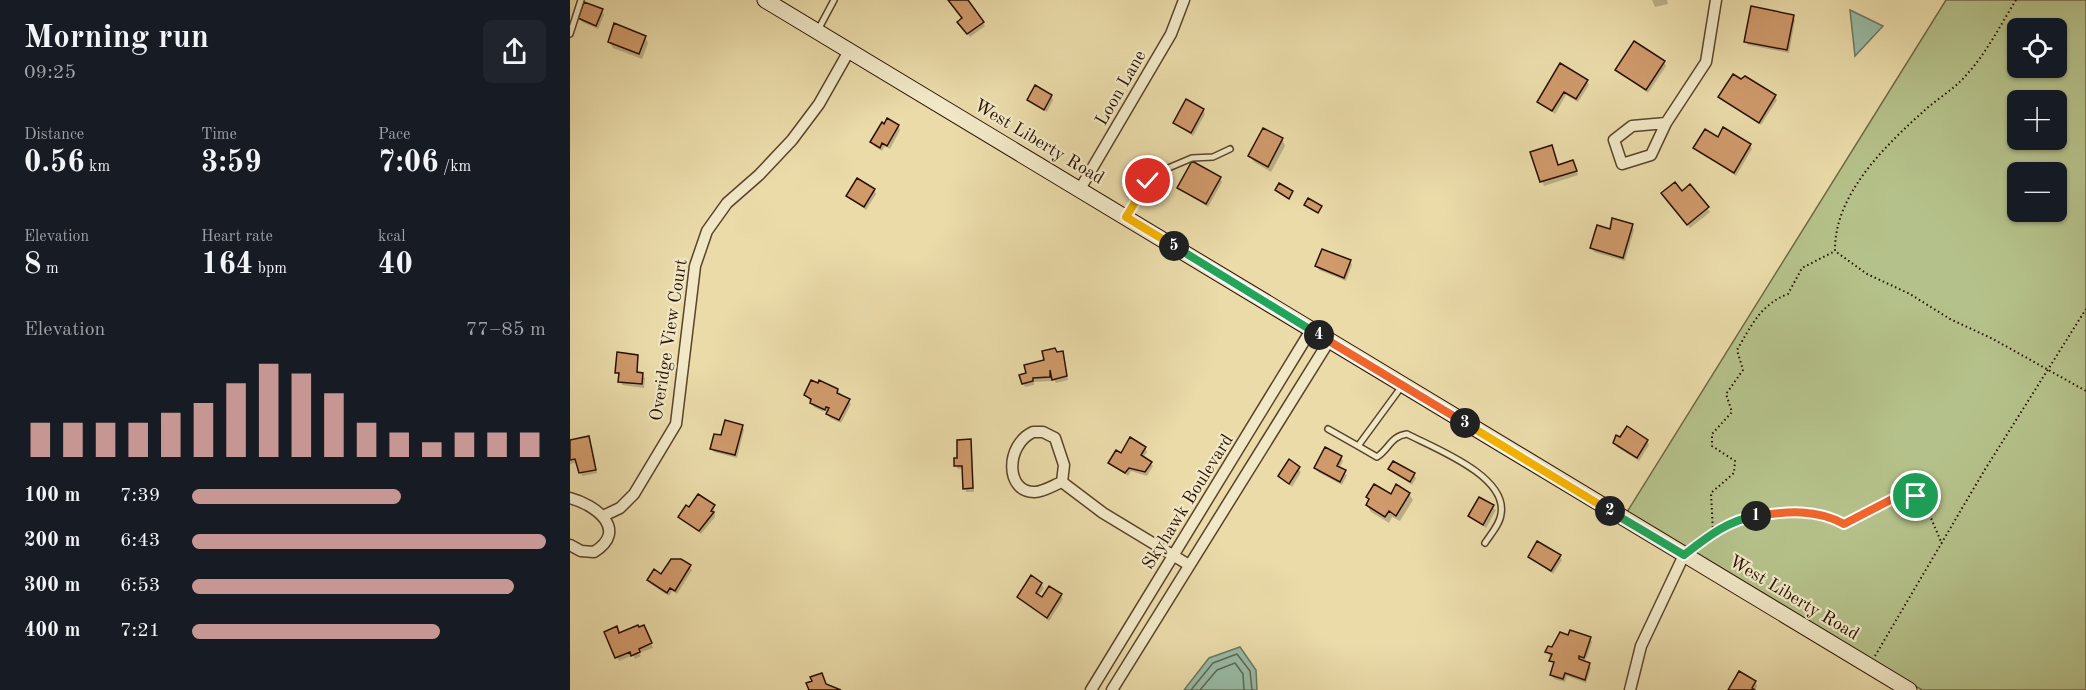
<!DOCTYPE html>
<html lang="en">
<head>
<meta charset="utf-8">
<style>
  body { margin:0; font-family:"Old Standard TT",serif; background:#20242c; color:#f1f3f6; height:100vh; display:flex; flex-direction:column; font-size:22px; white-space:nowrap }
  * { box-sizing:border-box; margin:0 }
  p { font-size:20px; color:#9ea1a6 }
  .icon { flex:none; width:33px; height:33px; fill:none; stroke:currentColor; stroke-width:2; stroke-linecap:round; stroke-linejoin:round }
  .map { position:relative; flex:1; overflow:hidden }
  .side { display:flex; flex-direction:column; background:#171b24; width:570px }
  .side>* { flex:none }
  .fabs { position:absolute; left:1437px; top:18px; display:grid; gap:12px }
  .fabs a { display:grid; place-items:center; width:60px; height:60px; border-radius:9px; background:#171b24; box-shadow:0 2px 4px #0004; font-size:30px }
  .pin { position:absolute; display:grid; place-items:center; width:51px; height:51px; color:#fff; margin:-26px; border:3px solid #fff; border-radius:50%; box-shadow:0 2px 6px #0007 }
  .km { position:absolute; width:30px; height:30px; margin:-15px; border-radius:50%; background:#222; color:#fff; font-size:16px; line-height:30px; text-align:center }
  .round { display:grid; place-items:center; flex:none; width:63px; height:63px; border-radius:9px; background:#20242c }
  .overview { display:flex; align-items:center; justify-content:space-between; height:102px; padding:0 24px }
  h1 { font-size:33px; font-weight:700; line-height:45px }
  .stats { display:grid; grid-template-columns:repeat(3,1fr); gap:9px; height:102px; padding:6px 24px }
  .stats div { display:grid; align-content:center }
  .stats b { font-size:30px; font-weight:700 }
  .stats small { font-size:16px; font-weight:400 }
  .stats p { font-size:16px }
  .chart { height:168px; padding:12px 24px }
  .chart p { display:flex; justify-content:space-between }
  .chart svg { width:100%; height:108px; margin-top:6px; stroke:#c59692; stroke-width:6 }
  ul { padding:0 24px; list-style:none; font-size:20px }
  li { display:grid; grid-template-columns:96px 72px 1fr; align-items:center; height:45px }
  li i { height:15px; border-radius:8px; background:#c59692 }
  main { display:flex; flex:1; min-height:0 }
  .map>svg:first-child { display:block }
  .green { fill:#b5c18a; stroke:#706845; stroke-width:1.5; fill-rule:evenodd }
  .water { fill:#98bba6; stroke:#6c7764; stroke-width:1.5 }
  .shadow { fill:#0003 }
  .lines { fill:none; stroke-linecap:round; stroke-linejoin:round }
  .shore { stroke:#616653; stroke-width:1.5 }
  .building { fill:#d09a6b; stroke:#2a1000; stroke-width:1.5 }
  .service-casing { stroke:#5a432a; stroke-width:8 }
  .minor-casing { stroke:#5a432a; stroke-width:13 }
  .secondary-casing { stroke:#2a1000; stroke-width:17 }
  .path { stroke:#2a1000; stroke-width:2; stroke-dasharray:1.5 3; stroke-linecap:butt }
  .service { stroke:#f1e8c7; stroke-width:5 }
  .minor { stroke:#f1e8c7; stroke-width:10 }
  .secondary { stroke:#f1e8c7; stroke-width:15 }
  .split-1-casing { stroke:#fff; stroke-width:12 }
  .split-2-casing { stroke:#fff; stroke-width:12 }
  .split-3-casing { stroke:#fff; stroke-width:12 }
  .split-4-casing { stroke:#fff; stroke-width:12 }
  .split-5-casing { stroke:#fff; stroke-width:12 }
  .split-6-casing { stroke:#fff; stroke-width:12 }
  .split-1 { stroke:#f0652b; stroke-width:8 }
  .split-2 { stroke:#22a559; stroke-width:8 }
  .split-3 { stroke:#f5b400; stroke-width:8 }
  .split-4 { stroke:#f0652b; stroke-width:8 }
  .split-5 { stroke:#22a559; stroke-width:8 }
  .split-6 { stroke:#f5b400; stroke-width:8 }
  .labels { text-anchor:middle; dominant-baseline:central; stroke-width:4.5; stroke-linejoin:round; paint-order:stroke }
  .street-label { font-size:18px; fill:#2a1000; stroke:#f1e8c7 }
</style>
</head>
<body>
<main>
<section class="side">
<div class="overview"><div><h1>Morning run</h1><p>09:25</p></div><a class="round"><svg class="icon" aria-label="share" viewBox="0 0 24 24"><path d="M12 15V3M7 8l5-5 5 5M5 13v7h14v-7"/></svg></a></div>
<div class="stats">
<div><p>Distance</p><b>0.56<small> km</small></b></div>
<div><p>Time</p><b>3:59</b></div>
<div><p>Pace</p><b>7:06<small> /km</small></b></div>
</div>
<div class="stats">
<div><p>Elevation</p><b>8<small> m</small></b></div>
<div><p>Heart rate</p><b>164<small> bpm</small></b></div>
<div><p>kcal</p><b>40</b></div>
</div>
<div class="chart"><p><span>Elevation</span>77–85 m</p>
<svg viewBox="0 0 160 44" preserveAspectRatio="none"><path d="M5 44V30M15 44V30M25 44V30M35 44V30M45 44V26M55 44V22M65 44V14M75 44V6M85 44V10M95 44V18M105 44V30M115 44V34M125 44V38M135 44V34M145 44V34M155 44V34"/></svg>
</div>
<ul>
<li><b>100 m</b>7:39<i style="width:59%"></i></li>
<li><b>200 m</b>6:43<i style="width:100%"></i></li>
<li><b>300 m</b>6:53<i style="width:91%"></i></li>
<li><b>400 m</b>7:21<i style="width:70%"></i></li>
</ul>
</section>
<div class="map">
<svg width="1516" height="690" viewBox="0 0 1516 690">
  <rect width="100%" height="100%" fill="#eadba9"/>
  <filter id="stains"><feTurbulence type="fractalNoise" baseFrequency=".00333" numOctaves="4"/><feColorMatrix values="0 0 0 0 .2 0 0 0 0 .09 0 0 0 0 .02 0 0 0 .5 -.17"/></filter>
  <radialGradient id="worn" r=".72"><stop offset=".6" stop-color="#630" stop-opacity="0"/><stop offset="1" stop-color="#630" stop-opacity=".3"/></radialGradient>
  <path class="green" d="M1376 0H1516V690H1352L1057 512ZM1448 28H1486V68H1448ZM1448 100H1486V140H1448ZM1448 172H1486V212H1448Z"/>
  <path class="water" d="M1280 10 1313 26 1285 56Z
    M670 647 686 670 687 690H614L639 658Z"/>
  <path class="shadow" d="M379 0H396L415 26 400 37 392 26 393 19Z
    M1082 0H1097L1098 4 1085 7Z
    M32 11 34 15 28 29 12 22 9 18Z
    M1223 16 1225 20 1219 53 1178 45 1176 41Z
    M75 37 78 43 72 59 43 48 39 41Z
    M1094 62 1096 66 1078 93 1047 70Z
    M1016 81 1019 85 1008 102 996 95 985 114 968 102Z
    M481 96 483 100 477 112 459 100Z
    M1205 96 1207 100 1191 125 1150 97Z
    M633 110 635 114 623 136 605 123Z
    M328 126 330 130 320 149 315 146 312 151 304 146 302 142Z
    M712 139 715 146 701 172 684 162 680 156Z
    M1148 139 1180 145 1182 149 1166 176 1125 148Z
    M983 151 988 166 1005 165 1008 175 974 186 962 153Z
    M650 178 652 182 638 207 609 188Z
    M1120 186 1140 212 1120 228 1095 197 1112 193Z
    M304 190 306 194 296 210 278 196Z
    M1062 226 1064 230 1055 261 1024 252 1022 248 1041 231Z
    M780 261 782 265 776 281 749 270 747 266Z
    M492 352 498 380 486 383 481 375V381L464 382V385L455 387 453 383 458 374Z
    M67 356 68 373 75 378 74 388 52 385 50 376 46 372Z
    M267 390 281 404 271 423 260 418 252 403 250 404 254 412 244 407 236 395Z
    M172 426 174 430 167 458 144 452 142 448Z
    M18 438 27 473 12 476 8 462 0 464V442Z
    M1050 439 1077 441 1079 445 1069 461 1047 447 1045 443Z
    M400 441 404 492H396L393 469H388L386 466Z
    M575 448 577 452 573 458 583 466 577 476 561 471 558 476 539 463 552 455Z
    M771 457 773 461 769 469 777 475 772 485 748 472 746 468Z
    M719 461 731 472 722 487 709 476Z
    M820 469 844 475 846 478 842 485Z
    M839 494 843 500 830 521 822 517 819 523 801 512 797 505 800 501 797 497Z
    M910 499 926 510 916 528 900 516Z
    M144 506 145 517 131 534 110 517Z
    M989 556 992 560 983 574 959 557Z
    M111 560 122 570 107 594 102 591 99 596 81 584 79 580 92 576Z
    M471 584 474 588 468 596 473 599 490 595 493 599 479 621 449 597Z
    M76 631 83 648 69 653 71 656 65 659 63 655 49 661 47 657 49 634Z
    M999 637 1020 638 1022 642 1016 659 1011 650 1009 652 1021 668 1016 683 997 676 995 682 984 679 982 675 985 665 977 652Z
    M1185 682 1187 686 1185 690H1160Z"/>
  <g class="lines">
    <path class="shore" d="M621 690 643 663 667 654 680 671 682 690
      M630 690 647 670 665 663 673 674 674 690"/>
  </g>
  <path class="building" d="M378 0H398L414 22 397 34 387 22 392 18Z
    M14 2 33 9 26 26 8 18Z
    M1181 6 1224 15 1217 50 1174 42Z
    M44 23 76 36 69 54 38 42Z
    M1064 41 1095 61 1076 90 1045 70Z
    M990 63 1018 80 1006 99 994 92 982 111 967 102Z
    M1163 74 1171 79 1175 76 1206 95 1189 123 1148 97Z
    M465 85 482 95 474 110 457 100Z
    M616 99 634 109 621 133 603 123Z
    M317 118 329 125 317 146 312 143 310 148 300 142 312 122 314 124Z
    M1153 127 1181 144 1164 173 1123 148 1135 129 1148 137Z
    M693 128 713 138 698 167 678 156Z
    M982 145 988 165 1003 160 1007 171 970 182 960 152Z
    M622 161 651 177 636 204 607 188Z
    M287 178 305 189 294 207 276 196Z
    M1105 182 1112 191 1120 184 1139 207 1117 225 1091 193Z
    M709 183 723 191 719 199 705 190Z
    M738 198 752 206 748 213 734 205Z
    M1042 218 1063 224 1053 258 1020 248 1027 225 1040 229Z
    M752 249 781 260 774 278 745 266Z
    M485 348 487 352 493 351 497 376 482 380 480 370V377L463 378V381L452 384 449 375 456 373 454 365 474 360 472 351Z
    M47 352 68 355 67 372 73 373 72 384 48 382 49 373H45Z
    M241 380 248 383 249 380 268 389 267 393 280 399 269 420 256 414 259 408 256 407 255 410 240 403 241 399 234 395Z
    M155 420 173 425 165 455 140 449 144 434 151 435Z
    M1057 426 1078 440 1067 458 1043 443 1046 435 1050 437Z
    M19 436 26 470 9 473 5 459 0 460V440Z
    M560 437 576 447 571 455 582 462 575 472 559 468 555 473 538 463 546 450 551 453Z
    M401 439 403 488 393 489 392 466H384V458H387V440Z
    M755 447 772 456 767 466 776 470 770 482 744 468Z
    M719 459 730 467 719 484 708 476Z
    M823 461 845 473 840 482 818 469Z
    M804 484 821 494 826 484 840 493 826 516 819 511 815 517 796 505 799 499 796 497Z
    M128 494 145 505 141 511 144 512 129 531 108 517 116 505 119 507Z
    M909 497 924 505 913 525 898 516Z
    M967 541 991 555 981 571 958 557Z
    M101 559H111L121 565 105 591 100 588 97 593 77 580 84 569 91 574Z
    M461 575 472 583 466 593 472 597 479 586 492 594 477 618 447 597Z
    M68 625 69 627 74 625 82 643 69 649 70 652 61 656 60 652 45 658 34 632 47 626 49 633Z
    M1000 630 1021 637 1014 658 1009 656V659L1020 663 1015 680 995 673 993 679 980 675 984 662 979 661 982 654 975 652 978 646 982 647 990 632 998 635Z
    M1169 671 1186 681 1182 688 1185 690H1158Z
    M252 673 256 684 271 690H239L236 683 242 681 240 677Z"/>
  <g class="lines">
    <g class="service-casing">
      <path id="service" d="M248 30 264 0
        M0 34 11 0
        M557 216 584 174 622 158 643 157 660 149
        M832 386 788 446 807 457C819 449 821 436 837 434 864 448 938 476 931 514 930 524 921 534 915 543
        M758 429 788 446"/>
    </g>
    <g class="minor-casing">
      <path id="minor" d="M1096 123 1062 126 1044 140 1052 164 1081 155 1096 123 1136 62 1146 0
        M510 189 601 34 614 0
        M463 432H473L485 438 494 465 492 482C484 485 473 492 465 492 435 493 435 445 463 432Z
        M492 482 533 513 619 565
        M0 498C26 505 59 530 24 552L11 551 0 545
        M33 516 50 508 64 494 106 424 125 266 137 231 157 203 189 175 222 140 249 104 279 51
        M521 690 741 330
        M542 690 759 341
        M1060 690 1071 646 1114 555"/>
    </g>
    <g class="secondary-casing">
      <path id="secondary" d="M195 0 1339 690"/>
    </g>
    <path class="path" d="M1446 0C1431 24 1417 52 1398 73 1387 87 1370 97 1356 109 1316 145 1264 194 1265 251L1297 274 1340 294 1380 319 1423 339 1516 391
      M1143 532 1141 493 1164 473 1165 461 1142 446V434L1162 412 1156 394 1173 370 1167 350C1181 326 1191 304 1218 294L1232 268 1265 251
      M1125 546C1166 514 1227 498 1274 524L1330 495 1346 496 1358 511 1372 544
      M1305 656 1414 471 1516 309"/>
    <use href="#service" class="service"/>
    <use href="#minor" class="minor"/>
    <use href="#secondary" class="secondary"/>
  </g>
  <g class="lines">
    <g class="split-1-casing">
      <path id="split-1" d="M1186 516C1217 511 1247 509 1274 524L1330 495 1346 496"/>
    </g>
    <g class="split-2-casing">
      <path id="split-2" d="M1040 511 1114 555C1136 538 1158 520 1186 516"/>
    </g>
    <g class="split-3-casing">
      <path id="split-3" d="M895 423 1040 511"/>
    </g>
    <g class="split-4-casing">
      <path id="split-4" d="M749 335 895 423"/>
    </g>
    <g class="split-5-casing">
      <path id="split-5" d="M604 246 749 335"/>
    </g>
    <g class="split-6-casing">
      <path id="split-6" d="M578 181 556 217 604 246"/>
    </g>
    <use href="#split-1" class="split-1"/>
    <use href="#split-2" class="split-2"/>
    <use href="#split-3" class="split-3"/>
    <use href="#split-4" class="split-4"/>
    <use href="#split-5" class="split-5"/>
    <use href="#split-6" class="split-6"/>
  </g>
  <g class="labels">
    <g class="street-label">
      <text transform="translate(551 88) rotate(-60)">Loon Lane</text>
      <text transform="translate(469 142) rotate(31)">West Liberty Road</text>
      <text transform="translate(99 340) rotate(-81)">Overidge View Court</text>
      <text transform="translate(618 502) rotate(-58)">Skyhawk Boulevard</text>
      <text transform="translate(1224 598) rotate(31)">West Liberty Road</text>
    </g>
  </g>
  <rect width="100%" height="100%" filter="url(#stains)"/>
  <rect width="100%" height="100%" fill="url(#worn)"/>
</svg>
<div class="fabs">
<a><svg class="icon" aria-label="locate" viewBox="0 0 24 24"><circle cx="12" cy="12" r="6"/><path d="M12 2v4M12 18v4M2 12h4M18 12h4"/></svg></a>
<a>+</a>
<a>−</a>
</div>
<div class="pin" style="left:1346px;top:496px;background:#1e9e55"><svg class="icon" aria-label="arrive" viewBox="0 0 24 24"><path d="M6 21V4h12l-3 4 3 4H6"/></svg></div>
<div class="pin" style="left:578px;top:181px;background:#d93025"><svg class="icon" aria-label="check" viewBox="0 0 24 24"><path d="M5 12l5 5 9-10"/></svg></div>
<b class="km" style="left:1186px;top:516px">1</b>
<b class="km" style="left:1040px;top:511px">2</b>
<b class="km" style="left:895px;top:423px">3</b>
<b class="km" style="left:749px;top:335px">4</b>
<b class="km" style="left:604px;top:246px">5</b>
</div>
</main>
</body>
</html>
